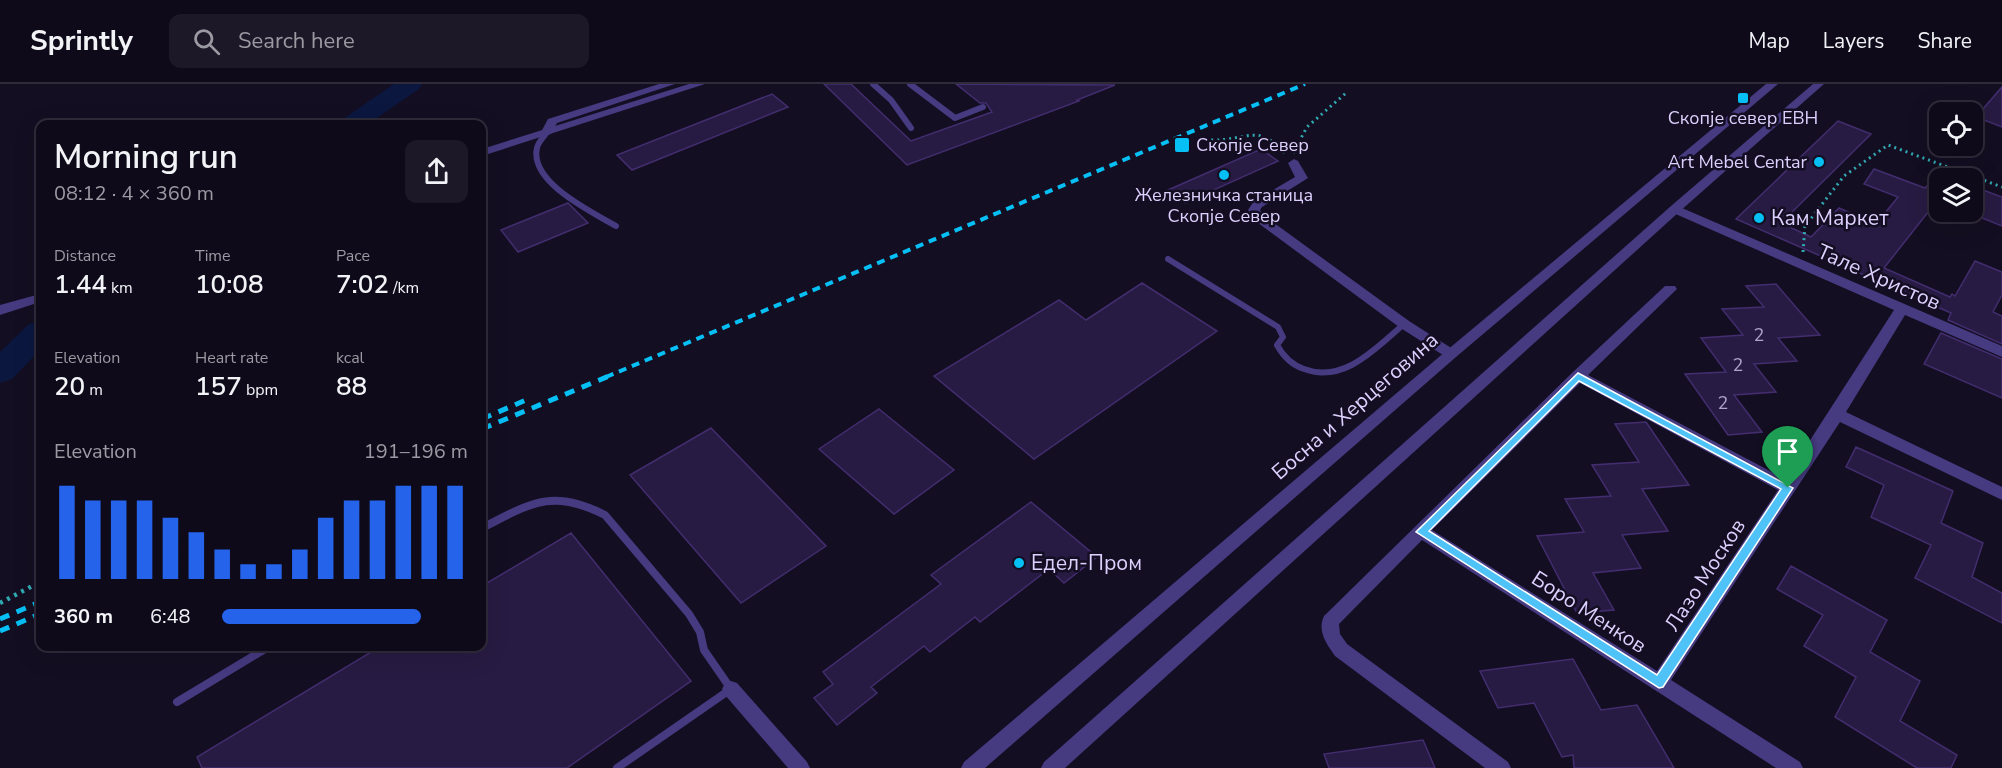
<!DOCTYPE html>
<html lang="en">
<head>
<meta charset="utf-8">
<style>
  body { margin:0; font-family:"Nunito Sans",sans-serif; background:#1d1827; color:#f1f3f6; height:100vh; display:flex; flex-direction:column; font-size:22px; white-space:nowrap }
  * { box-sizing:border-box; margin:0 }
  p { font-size:20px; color:#9b9aa2 }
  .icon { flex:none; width:33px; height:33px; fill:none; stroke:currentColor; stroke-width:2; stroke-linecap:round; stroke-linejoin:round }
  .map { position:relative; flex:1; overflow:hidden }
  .details { position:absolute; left:36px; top:36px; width:450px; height:531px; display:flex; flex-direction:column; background:#0f0a1a; border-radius:12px; box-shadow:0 6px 24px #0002,0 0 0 2px #2f2b39 }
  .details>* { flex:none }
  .buttons { position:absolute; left:1929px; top:18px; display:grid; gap:12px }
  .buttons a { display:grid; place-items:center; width:54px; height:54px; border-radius:12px; background:#0f0a1a; box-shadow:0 6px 24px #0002,0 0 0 2px #2f2b39; font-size:30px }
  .pin { position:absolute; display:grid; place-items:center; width:51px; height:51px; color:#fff; margin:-62px -26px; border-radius:50% 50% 50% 0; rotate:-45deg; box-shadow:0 0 6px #0007 }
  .pin .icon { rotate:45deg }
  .round { display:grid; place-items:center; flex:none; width:63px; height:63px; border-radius:12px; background:#1d1827 }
  .overview { display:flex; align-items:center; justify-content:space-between; height:102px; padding:0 18px }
  h1 { font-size:33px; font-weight:600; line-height:45px }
  .metrics { display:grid; grid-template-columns:repeat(3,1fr); gap:9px; height:102px; padding:6px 18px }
  .metrics div { display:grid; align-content:center }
  .metrics b { font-size:26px; font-weight:600 }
  .metrics small { font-size:16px; font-weight:400 }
  .metrics p { font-size:16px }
  .chart { height:168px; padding:12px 18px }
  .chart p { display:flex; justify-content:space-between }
  .chart svg { width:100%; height:108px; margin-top:6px; stroke:#2563eb; stroke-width:6 }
  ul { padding:0 18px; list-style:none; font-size:20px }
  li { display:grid; grid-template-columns:96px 72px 1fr; align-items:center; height:45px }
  li i { height:15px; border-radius:8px; background:#2563eb }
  header { display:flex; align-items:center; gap:36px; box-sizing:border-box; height:84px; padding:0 30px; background:#0f0a1a; border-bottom:2px solid #2f2b39 }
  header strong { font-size:28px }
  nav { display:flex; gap:33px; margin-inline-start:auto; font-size:21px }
  .search { width:420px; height:54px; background:#1d1827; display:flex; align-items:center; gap:15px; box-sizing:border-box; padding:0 21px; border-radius:12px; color:#9b9aa2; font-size:22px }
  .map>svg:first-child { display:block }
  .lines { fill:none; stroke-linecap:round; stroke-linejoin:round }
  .river { fill:#0b173f; fill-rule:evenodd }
  .building { fill:#281b43; stroke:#422d6e; stroke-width:1.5 }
  .path-far1 { stroke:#31a9b2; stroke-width:3; stroke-dasharray:2 4; stroke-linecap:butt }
  .path { stroke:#31a9b2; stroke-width:4.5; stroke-dasharray:3 5; stroke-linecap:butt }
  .service-far1 { stroke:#463a80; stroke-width:6 }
  .service { stroke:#463a80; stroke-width:8 }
  .minor { fill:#463a80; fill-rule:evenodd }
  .tertiary { fill:#463a80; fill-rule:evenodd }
  .rail-far1 { stroke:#06bff5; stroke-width:4; stroke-dasharray:8 6; stroke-linecap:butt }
  .rail { stroke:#06bff5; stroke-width:5; stroke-dasharray:10 8; stroke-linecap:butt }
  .route { fill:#4fc3f7; stroke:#fff; stroke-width:1.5; fill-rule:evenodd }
  .poi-dot { fill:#06bff5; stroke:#140e22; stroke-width:2 }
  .labels { text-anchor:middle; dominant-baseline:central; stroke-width:5; stroke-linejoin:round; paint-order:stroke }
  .far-poi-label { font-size:18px; fill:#dcd1fe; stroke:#140e22 }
  .number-label { font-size:18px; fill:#afa4cf }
  .poi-label { font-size:21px; fill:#dcd1fe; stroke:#140e22; text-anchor:start }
  .street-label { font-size:21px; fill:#dcd1fe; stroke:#140e22 }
</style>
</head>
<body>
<header>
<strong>Sprintly</strong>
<div class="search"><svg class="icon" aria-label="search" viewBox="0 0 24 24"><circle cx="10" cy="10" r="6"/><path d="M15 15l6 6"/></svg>Search here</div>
<nav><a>Map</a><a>Layers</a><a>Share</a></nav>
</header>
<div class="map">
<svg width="2002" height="684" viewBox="0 0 2002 684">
  <rect width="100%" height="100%" fill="#140e22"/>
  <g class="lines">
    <path class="river" d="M394 0H422L419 5 368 40H339L343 35Z
      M40 237V266L12 295 0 299V268L29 240Z"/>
  </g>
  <path class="building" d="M824 0H851L911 57 992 28 986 19H980L956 0 1115 1 1077 16 1079 17 907 81Z
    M2002 3V43L1976 33Z
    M772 10 788 23 632 86 617 71Z
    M1838 37 1871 50 1781 139 1811 153 1839 124 1876 140 1898 113 1864 100 1874 85 1925 104 1940 87V113L1884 184 1950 213 1952 210 1955 212 1975 177 2002 188V211L1993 228 2002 232V260L1948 236 1951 229 1736 135Z
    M1261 65 1278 77 1185 119 1168 106Z
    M1972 102 2002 113V142L1972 130Z
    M568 119 588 139 518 168 501 146Z
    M1142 199 1217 247 1034 375 934 292 1059 216 1086 236Z
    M1776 200 1820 251 1778 254 1797 277 1754 280 1776 308 1734 311 1762 348 1728 351 1685 290 1726 288 1701 254 1743 251 1722 225 1764 223 1746 202Z
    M1941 249 2002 275V314L1924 280Z
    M879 325 954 386 894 430 819 365Z
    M1646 338 1689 401 1642 405 1668 447 1622 451 1641 484 1593 489 1614 526 1577 529 1537 452 1584 448 1565 415 1611 412 1592 381 1639 378 1615 340Z
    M711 344 826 462 741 519 630 391Z
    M1856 363 1953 407 1941 439 1983 459 1972 493 2002 509V539L1915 494 1931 461 1871 433 1884 401 1846 383Z
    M1031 418 1097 473 1064 499 1049 485 980 538 975 533 930 568 924 562 871 603 877 609 837 641 814 614 833 600 823 588 941 500 931 491Z
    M571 449 691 597 567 684H202L197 673 381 562H482V502Z
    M1791 482 1887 536 1870 568 1920 597 1900 637 1957 671 1951 684H1917L1835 633 1856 593 1804 562 1823 531 1777 505Z
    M1573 575 1601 626 1637 621 1674 684H1574L1573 671 1562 673 1534 619 1498 624 1480 587Z
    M1423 656 1435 684H1329L1324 670Z"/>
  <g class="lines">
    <path class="path-far1" d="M1211 56C1248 57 1258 37 1287 72
      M1293 69 1307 43 1346 9
      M1803 168 1805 142 1844 92 1888 61 2002 103"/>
    <path class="path" d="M0 519 40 498"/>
    <path class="service-far1" d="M873 0 891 16 911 44
      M910 0 955 34 983 23
      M547 48C544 53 538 58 537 64 529 98 592 128 616 142
      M1168 175 1278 243 1283 253 1277 261C1283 272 1292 281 1304 285 1344 300 1376 264 1404 240"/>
    <path class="service" d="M482 444C531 419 552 404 605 431L689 530 700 548 704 566 731 605 617 684
      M177 618 270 562"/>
    <path class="minor" d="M659 0H675L557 39 551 50 547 51 541 48 548 35Z
      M1294 75 1298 77 1308 94 1262 123 1260 126 1263 131 1409 237 1456 267 1458 270 1456 273H1446L1399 243 1254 136 1248 126 1254 117 1295 93 1288 79Z
      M1675 121 2002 262V273L1905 231 1846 328 2002 403V416L1840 338 1671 596 1800 678 1803 684H1776L1422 456 1339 540 1340 550 1347 560 1508 678 1511 684H1485L1335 572C1326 559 1317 547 1324 532L1573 288 1665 202H1675L1677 205 1588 291 1785 395 1894 226 1671 128 1669 125ZM1580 299 1778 406 1657 587 1432 446Z
      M731 597 737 599 807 678 810 684H788L725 611 722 605 725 599Z"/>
    <path class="tertiary" d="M689 0H705L482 72V65Z
      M1766 0H1778L1456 273 985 684H961L964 678 1446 267Z
      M1813 0H1824L1679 128 1065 684H1041L1044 678 1671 122Z
      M40 210V218L0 231V221Z"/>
    <path class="rail-far1" d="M606 293 1305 0"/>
    <path class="rail" d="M482 335 526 316
      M482 345 609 292
      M0 535 40 518
      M0 547 40 530"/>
  </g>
  <path class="route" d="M1578 289 1793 404 1663 603 1659 604 1416 448ZM1579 297 1781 405 1657 591 1429 447Z"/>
  <g class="poi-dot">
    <rect x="1737" y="8" width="12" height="12" rx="3"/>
    <rect x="1174" y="53" width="16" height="16" rx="3"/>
    <circle cx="1819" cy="78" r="6"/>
    <circle cx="1224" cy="91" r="6"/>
    <circle cx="1759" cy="134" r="6"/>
    <circle cx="1019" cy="479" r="6"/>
  </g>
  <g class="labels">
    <g class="far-poi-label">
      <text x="1743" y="34">Скопје север ЕВН</text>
      <text x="1196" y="61" text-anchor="start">Скопје Север</text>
      <text x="1807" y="78" text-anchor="end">Art Mebel Centar</text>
      <text x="1224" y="111">Железничка станица<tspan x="1224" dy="21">Скопје Север</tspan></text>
    </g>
    <g class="number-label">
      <text x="1759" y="251">2</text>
      <text x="1738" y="281">2</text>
      <text x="1723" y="319">2</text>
    </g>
    <g class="poi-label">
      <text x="1771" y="134">Кам Маркет</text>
      <text x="1031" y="479">Едел-Пром</text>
    </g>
    <g class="street-label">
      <text transform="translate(1879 193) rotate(24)">Тале Христов</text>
      <text transform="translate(1355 322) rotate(-41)">Босна и Херцеговина</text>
      <text transform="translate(1705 491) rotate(-57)">Лазо Москов</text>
      <text transform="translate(1589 528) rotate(33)">Боро Менков</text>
    </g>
  </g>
</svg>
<div class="buttons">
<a><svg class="icon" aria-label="locate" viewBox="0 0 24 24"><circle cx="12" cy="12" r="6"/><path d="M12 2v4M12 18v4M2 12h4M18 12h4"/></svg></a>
<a><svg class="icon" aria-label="layers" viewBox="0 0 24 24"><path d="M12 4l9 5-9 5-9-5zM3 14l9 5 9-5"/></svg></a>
</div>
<div class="pin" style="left:1788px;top:404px;background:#1e9e55"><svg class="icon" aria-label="arrive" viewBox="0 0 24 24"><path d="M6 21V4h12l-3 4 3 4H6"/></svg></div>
<section class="details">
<div class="overview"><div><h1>Morning run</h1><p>08:12 · 4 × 360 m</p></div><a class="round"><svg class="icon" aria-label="share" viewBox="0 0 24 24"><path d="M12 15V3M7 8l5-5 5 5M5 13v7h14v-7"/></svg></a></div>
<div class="metrics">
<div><p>Distance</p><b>1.44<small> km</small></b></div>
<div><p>Time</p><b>10:08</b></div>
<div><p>Pace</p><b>7:02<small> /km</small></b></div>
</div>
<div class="metrics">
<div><p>Elevation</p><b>20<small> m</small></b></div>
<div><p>Heart rate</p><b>157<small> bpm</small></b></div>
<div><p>kcal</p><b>88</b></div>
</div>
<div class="chart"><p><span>Elevation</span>191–196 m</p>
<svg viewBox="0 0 160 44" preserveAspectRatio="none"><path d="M5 44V6M15 44V12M25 44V12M35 44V12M45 44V19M55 44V25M65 44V32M75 44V38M85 44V38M95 44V32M105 44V19M115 44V12M125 44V12M135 44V6M145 44V6M155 44V6"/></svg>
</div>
<ul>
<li><b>360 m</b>6:48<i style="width:81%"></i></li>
</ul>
</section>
</div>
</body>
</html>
